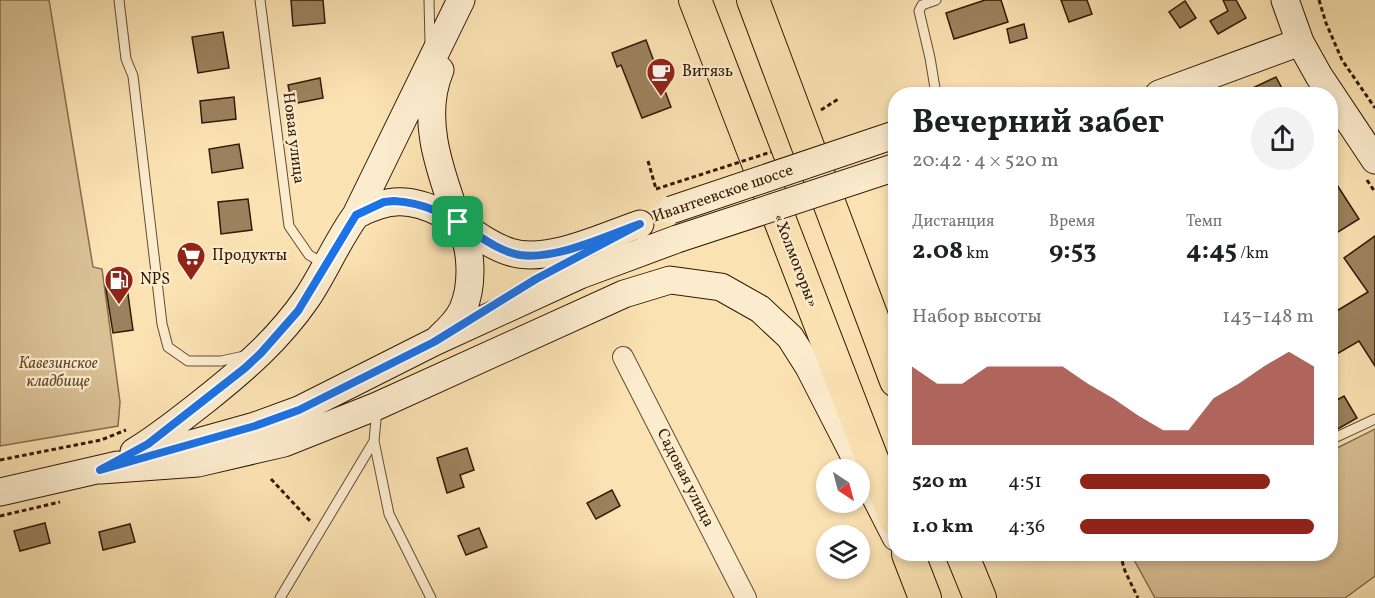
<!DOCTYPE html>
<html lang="ru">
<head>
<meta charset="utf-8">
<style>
  body { margin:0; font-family:Vollkorn,serif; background:#f2f2f2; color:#202124; height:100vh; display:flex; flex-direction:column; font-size:22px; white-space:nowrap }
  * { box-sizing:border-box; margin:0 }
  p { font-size:20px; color:#757577 }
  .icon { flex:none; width:33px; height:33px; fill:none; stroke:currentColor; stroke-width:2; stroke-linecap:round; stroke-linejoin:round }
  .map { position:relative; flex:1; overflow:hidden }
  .side { position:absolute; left:888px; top:87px; width:450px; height:474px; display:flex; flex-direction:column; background:#fff; border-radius:24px; box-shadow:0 3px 9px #0003 }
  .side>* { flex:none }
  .needle { width:39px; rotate:144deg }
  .tools { position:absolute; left:816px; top:459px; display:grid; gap:12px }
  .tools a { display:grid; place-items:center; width:54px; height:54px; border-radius:50%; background:#fff; box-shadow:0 3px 9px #0003; font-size:30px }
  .pin { position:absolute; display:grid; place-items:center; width:51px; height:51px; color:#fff; margin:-26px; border-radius:12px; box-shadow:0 3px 9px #0006 }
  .round { display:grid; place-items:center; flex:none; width:63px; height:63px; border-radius:32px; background:#f2f2f2 }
  .summary { display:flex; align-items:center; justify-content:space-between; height:102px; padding:0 24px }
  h1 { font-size:33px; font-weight:700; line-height:45px }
  .figures { display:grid; grid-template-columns:repeat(3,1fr); gap:9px; height:102px; padding:6px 24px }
  .figures div { display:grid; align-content:center }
  .figures b { font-size:26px; font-weight:700 }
  .figures small { font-size:16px; font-weight:400 }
  .figures p { font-size:16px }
  .chart { height:168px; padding:12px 24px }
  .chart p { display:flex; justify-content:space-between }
  .chart svg { width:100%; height:108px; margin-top:6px; fill:#8f2418; opacity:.7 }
  ul { padding:0 24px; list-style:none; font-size:20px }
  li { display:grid; grid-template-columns:96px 72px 1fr; align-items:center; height:45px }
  li i { height:15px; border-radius:8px; background:#8f2418 }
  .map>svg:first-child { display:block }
  .green { fill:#d9c095; stroke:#866d4b; stroke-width:1.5 }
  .building { fill:#9b825e; stroke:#321a01; stroke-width:1.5 }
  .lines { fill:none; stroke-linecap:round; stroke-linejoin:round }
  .service-casing { stroke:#644c2e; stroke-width:11 }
  .minor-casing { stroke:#644c2e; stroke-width:22 }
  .secondary-casing { stroke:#321a01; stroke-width:29 }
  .trunk-casing { stroke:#321a01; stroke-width:34 }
  .path { stroke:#321a01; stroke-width:3; stroke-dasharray:4.5 3; stroke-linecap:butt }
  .service { stroke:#fcecce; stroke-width:9 }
  .minor { stroke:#fcecce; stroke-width:20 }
  .secondary { stroke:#fcecce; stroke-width:27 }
  .trunk { stroke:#fbe2b3; stroke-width:32 }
  .secondary-bridge-casing { stroke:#321a01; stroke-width:29; stroke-linecap:butt }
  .path-bridge { stroke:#321a01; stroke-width:3; stroke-dasharray:4.5 3; stroke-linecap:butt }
  .secondary-bridge { stroke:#fcecce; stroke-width:27 }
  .route-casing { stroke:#fff; stroke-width:12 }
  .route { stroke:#1a73e8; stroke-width:8 }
  .labels { text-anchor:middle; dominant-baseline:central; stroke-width:4.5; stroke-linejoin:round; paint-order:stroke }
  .poi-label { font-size:16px; fill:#321a01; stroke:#fcecce; text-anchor:start }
  .street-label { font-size:16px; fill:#321a01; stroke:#fcecce }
  .park-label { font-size:16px; font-style:italic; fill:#644c2d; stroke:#fcecce }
</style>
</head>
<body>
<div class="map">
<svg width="1375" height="598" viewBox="0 0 1375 598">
  <rect width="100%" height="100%" fill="#fbe2b3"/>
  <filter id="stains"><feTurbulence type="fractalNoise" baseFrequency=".00333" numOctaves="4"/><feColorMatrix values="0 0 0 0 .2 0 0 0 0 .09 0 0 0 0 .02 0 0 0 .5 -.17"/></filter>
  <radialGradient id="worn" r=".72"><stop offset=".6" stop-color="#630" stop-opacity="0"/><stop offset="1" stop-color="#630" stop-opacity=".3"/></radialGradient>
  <path class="green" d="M0 0H49L93 267 102 269 120 402 118 426 0 446Z
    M1375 429V576L1345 598H1155L1133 558 1134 554H1330L1331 451Z"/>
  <path class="building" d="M291 0H323L325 23 293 26Z
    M985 0H1001L1008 22 954 39 946 13Z
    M1061 0H1087L1092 14 1069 22Z
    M1223 0H1236L1246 18 1218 34 1210 21 1228 11Z
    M1185 1 1196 18 1180 28 1169 12Z
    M1024 24 1027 38 1010 43 1007 29Z
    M223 32 229 68 198 73 192 37Z
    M646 40 671 107 642 118 621 65 617 67 612 53Z
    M1276 77 1285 94H1240Z
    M320 78 323 98 292 104 288 85Z
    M234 97 236 119 202 123 200 101Z
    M239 144 243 168 212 173 209 149Z
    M1330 174 1359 219 1330 237Z
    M248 199 252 230 221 234 218 202Z
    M1375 236V366L1359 341 1330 358V315L1368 292 1344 258Z
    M126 280 133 330 113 333 105 283Z
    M1344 396 1357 418 1336 430 1330 421V404Z
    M467 448 474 470 460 475 464 487 447 493 437 458Z
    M612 490 620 506 596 519 587 503Z
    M45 523 50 543 20 551 14 531Z
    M130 524 135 542 103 550 99 532Z
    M479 528 487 547 466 555 458 536Z"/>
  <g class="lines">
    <g class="service-casing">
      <path id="service" d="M119 0 126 59 133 76 162 324 168 347 188 361H221L244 356
        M260 0 289 226 309 255 323 263
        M429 0 430 43
        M936 94 930 58 919 11 922 5 936 0
        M1330 440 1375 419
        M374 441 389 514 431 598
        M280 598 374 441 377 409"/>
    </g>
    <g class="minor-casing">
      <path id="minor" d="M623 357 746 598"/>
    </g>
    <g class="secondary-casing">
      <path id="secondary" d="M1285 0 1300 42 1319 76 1375 160
        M440 70C419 120 442 175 458 222 474 233 491 246 510 252 549 264 604 236 640 224
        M1159 94 1300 42
        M356 215C388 198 410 197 443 214 447 217 455 220 458 224 473 245 473 286 463 309 458 320 449 329 440 337
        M134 452C159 437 181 419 204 401 243 370 279 339 307 298 325 271 337 241 356 215L461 0
        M155 454 255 426 299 410 434 342 580 275 677 239
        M101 470 198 463 284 443 377 406 624 294 670 280 721 287 760 309 790 337 809 367 896 537
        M0 492 118 465"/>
    </g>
    <g class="trunk-casing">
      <path id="trunk" d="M695 0 896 521
        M753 0 896 381
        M908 554 925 598
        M962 554 980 598"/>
    </g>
    <path class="path" d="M1319 0 1326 23 1342 60 1375 108
      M821 110 840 98
      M648 161 656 189
      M1367 180 1375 192
      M0 460 101 440 126 430
      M271 479 312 523
      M0 516 60 502
      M1120 554 1125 571 1138 598"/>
    <use href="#service" class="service"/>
    <use href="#minor" class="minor"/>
    <use href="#secondary" class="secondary"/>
    <use href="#trunk" class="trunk"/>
    <g class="secondary-bridge-casing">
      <path id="secondary-bridge" d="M671 210 894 135
        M677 239 896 167"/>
    </g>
    <path class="path-bridge" d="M656 189 771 152"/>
    <use href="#secondary-bridge" class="secondary-bridge"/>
  </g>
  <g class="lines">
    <g class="route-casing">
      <path id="route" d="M394 201C427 203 447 215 474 233 488 242 503 252 520 255 557 260 605 236 640 224L536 279 434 342 299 410 255 426 100 470 148 444 245 368 261 353 298 311 356 215 384 202Z"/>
    </g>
    <use href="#route" class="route"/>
  </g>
  <defs>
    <g id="cafe-pin" transform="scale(1.5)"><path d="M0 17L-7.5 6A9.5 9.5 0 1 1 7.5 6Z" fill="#8f2418" stroke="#fcecce"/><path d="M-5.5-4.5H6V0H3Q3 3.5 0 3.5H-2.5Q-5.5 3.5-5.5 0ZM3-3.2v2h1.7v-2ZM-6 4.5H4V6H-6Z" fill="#fff"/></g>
    <g id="supermarket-pin" transform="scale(1.5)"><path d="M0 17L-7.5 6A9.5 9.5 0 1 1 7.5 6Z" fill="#8f2418" stroke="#fcecce"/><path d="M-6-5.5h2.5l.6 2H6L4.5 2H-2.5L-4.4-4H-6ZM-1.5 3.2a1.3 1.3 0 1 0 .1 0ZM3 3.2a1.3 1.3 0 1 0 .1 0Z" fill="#fff"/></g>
    <g id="fuel-pin" transform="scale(1.5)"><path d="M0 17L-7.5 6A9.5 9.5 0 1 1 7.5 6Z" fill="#8f2418" stroke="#fcecce"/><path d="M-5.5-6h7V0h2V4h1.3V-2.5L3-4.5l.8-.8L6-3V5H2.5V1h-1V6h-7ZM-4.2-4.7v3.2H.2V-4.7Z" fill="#fff"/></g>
  </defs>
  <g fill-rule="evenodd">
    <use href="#cafe-pin" x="661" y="72"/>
    <use href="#supermarket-pin" x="191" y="256"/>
    <use href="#fuel-pin" x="119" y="280"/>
  </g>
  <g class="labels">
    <g class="poi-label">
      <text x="682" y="72">Витязь</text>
      <text x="212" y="256">Продукты</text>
      <text x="140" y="280">NPS</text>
    </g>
    <g class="street-label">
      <text transform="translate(293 138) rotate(83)">Новая улица</text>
      <text transform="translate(723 194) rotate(-19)">Ивантеевское шоссе</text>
      <text transform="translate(795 261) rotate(69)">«Холмогоры»</text>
      <text transform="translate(685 478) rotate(63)">Садовая улица</text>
    </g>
    <g class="park-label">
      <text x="58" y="364">Кавезинское<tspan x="58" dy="18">кладбище</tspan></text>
    </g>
  </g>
  <rect width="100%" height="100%" filter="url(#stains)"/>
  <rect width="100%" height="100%" fill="url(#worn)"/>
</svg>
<div class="tools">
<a><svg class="needle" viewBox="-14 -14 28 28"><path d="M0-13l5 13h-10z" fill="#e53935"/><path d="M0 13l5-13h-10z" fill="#757577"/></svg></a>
<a><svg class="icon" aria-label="layers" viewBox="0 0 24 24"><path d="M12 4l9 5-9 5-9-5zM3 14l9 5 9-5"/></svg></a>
</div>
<div class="pin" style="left:458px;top:222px;background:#1e9e55"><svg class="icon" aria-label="arrive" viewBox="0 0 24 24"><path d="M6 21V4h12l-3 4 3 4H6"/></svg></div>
<section class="side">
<div class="summary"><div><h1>Вечерний забег</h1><p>20:42 · 4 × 520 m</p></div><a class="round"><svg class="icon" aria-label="share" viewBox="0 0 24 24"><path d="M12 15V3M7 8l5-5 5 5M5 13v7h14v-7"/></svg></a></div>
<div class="figures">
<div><p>Дистанция</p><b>2.08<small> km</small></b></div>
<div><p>Время</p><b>9:53</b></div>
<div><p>Темп</p><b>4:45<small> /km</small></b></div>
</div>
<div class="chart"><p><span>Набор высоты</span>143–148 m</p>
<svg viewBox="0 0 160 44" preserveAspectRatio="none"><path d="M0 44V12L10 19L20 19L30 12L40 12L50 12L60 12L70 19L80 25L90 32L100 38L110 38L120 25L130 19L140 12L150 6L160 12V44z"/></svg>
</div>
<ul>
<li><b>520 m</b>4:51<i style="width:81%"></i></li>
<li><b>1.0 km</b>4:36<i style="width:100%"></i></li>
</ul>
</section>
</div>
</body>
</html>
